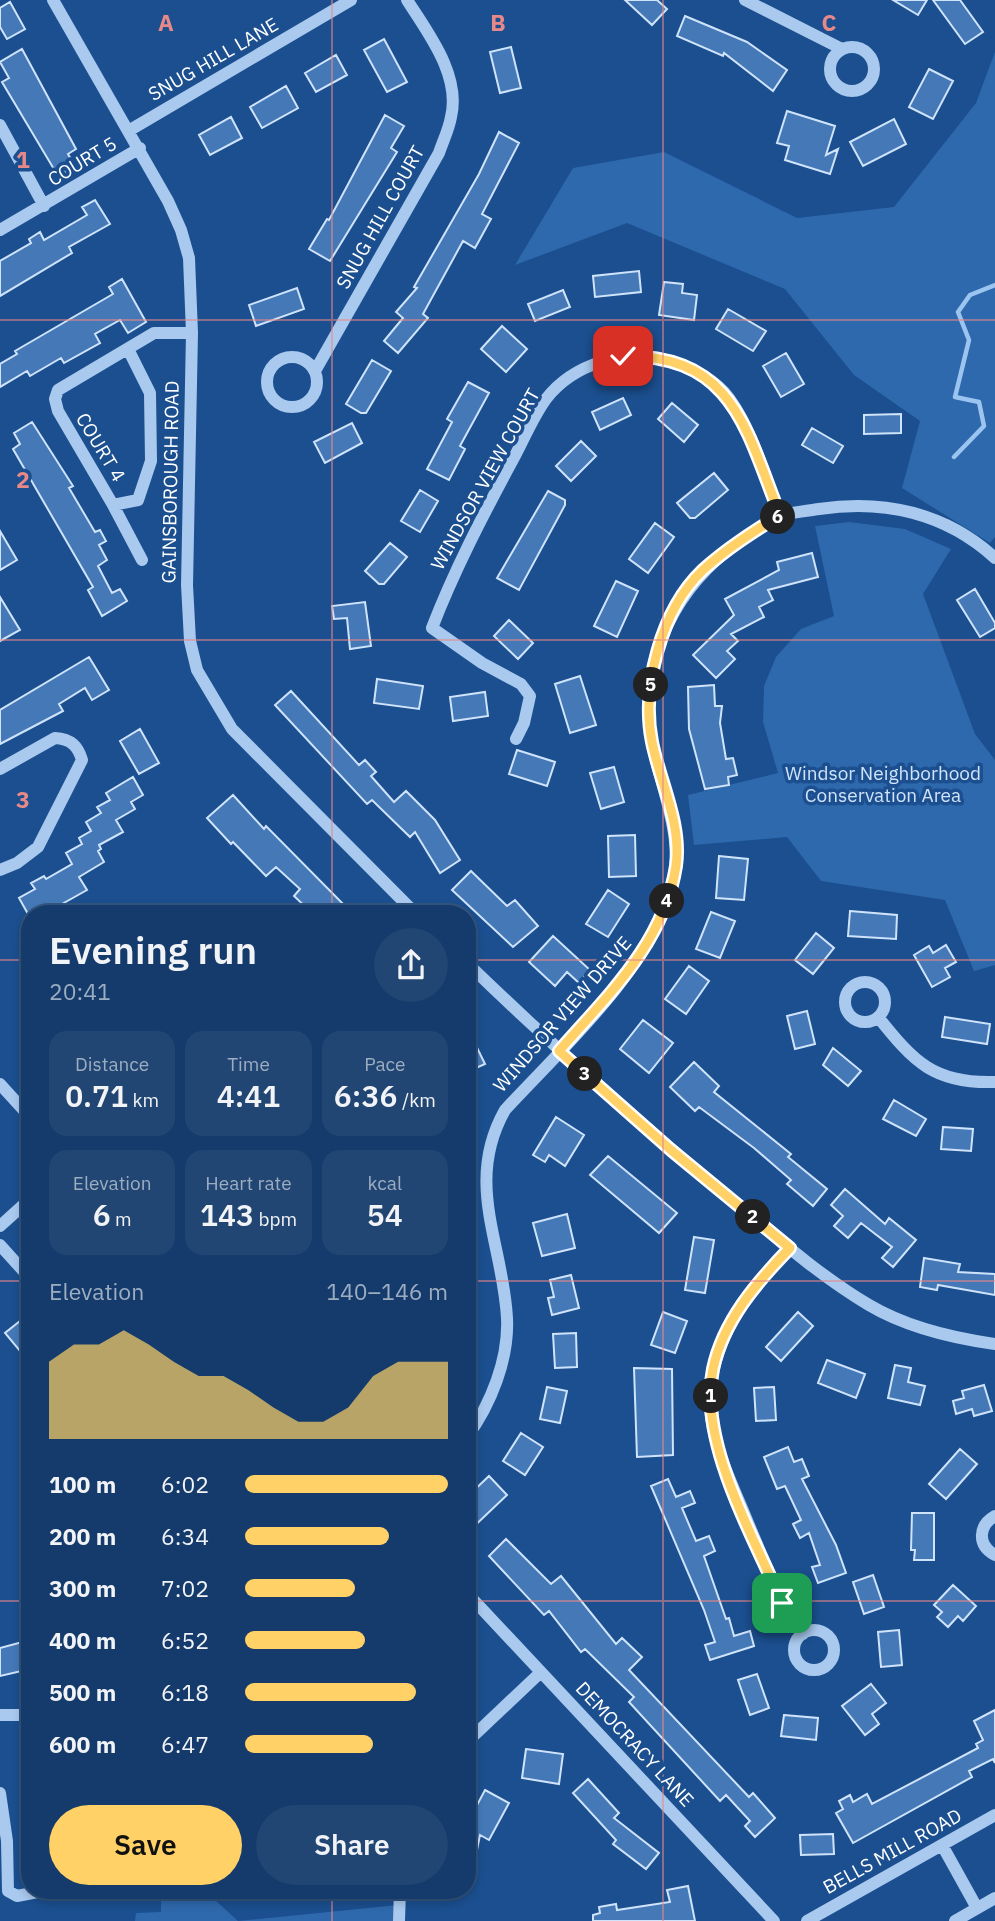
<!DOCTYPE html>
<html lang="en">
<head>
<meta charset="utf-8">
<style>
  body { margin:0; font-family:"IBM Plex Sans",sans-serif; background:#214673; color:#f1f3f6; height:100vh; display:flex; flex-direction:column; font-size:26px; white-space:nowrap }
  * { box-sizing:border-box; margin:0 }
  p { font-size:23px; color:#9dadc1 }
  .icon { flex:none; width:38px; height:38px; fill:none; stroke:currentColor; stroke-width:2; stroke-linecap:round; stroke-linejoin:round }
  .map { position:relative; flex:1; overflow:hidden }
  .sheet { position:absolute; left:21px; top:905px; width:455px; height:994px; display:flex; flex-direction:column; background:#143b6b; border-radius:28px; box-shadow:0 4px 10px #0003,0 0 0 2px #33557e }
  .sheet>* { flex:none }
  .pin { position:absolute; display:grid; place-items:center; width:60px; height:60px; color:#fff; margin:-30px; border-radius:14px; box-shadow:0 4px 10px #0006 }
  .km { position:absolute; width:35px; height:35px; margin:-18px; border-radius:50%; background:#222; color:#fff; font-size:19px; line-height:35px; text-align:center }
  .round { display:grid; place-items:center; flex:none; width:74px; height:74px; border-radius:37px; background:#214673 }
  .overview { display:flex; align-items:center; justify-content:space-between; height:119px; padding:0 28px }
  h1 { font-size:38px; font-weight:600; line-height:52px }
  .figures { display:grid; grid-template-columns:repeat(3,1fr); gap:10px; height:119px; padding:7px 28px }
  .figures div { display:grid; align-content:center; border-radius:18px; background:#214673; text-align:center }
  .figures b { font-size:30px; font-weight:600 }
  .figures small { font-size:19px; font-weight:400 }
  .figures p { font-size:19px }
  .chart { height:196px; padding:14px 28px }
  .chart p { display:flex; justify-content:space-between }
  .chart svg { width:100%; height:126px; margin-top:7px; fill:#ffd166; opacity:.7 }
  .cta { display:flex; gap:14px; margin-top:auto; padding:14px 28px }
  .cta a { flex:1; height:80px; border-radius:42px; background:#ffd166; color:#111; font-size:28px; font-weight:600; line-height:80px; text-align:center }
  .cta a+a { background:#214673; color:#f1f3f6 }
  ul { padding:0 28px; list-style:none; font-size:23px }
  li { display:grid; grid-template-columns:112px 84px 1fr; align-items:center; height:52px }
  li i { height:18px; border-radius:9px; background:#ffd166 }
  .map>svg:first-child { display:block }
  .green { fill:#2e69ad }
  .lines { fill:none; stroke-linecap:round; stroke-linejoin:round }
  .stream { stroke:#9cc4f0; stroke-width:4.5 }
  .building { fill:#4478b7; stroke:#cfe3fa; stroke-width:2 }
  .minor { stroke:#a9c9ee; stroke-width:12 }
  .route-casing { stroke:#fff; stroke-width:14 }
  .route { stroke:#ffd166; stroke-width:9 }
  .grid { fill:none; stroke:#e88989; stroke-width:2; stroke-opacity:0.55 }
  .labels { text-anchor:middle; dominant-baseline:central; stroke-width:7; stroke-linejoin:round; paint-order:stroke }
  .street-label { font-size:19px; fill:#fff; stroke:#1b4f8f }
  .park-label { font-size:19px; fill:#cfe3fa; stroke:#1b4f8f }
  .grid-label { font-size:23px; text-anchor:middle; font-weight:bold; fill:#e88989; stroke:#1b4f8f; stroke-width:7; stroke-linejoin:round; paint-order:stroke }
</style>
</head>
<body>
<div class="map">
<svg width="995" height="1921" viewBox="0 0 995 1921">
  <rect width="100%" height="100%" fill="#1b4f8f"/>
  <path class="green" d="M995 52V537L990 543 902 488 920 421 854 375 785 289 627 223 515 265 573 168 664 152 797 218 894 207 976 103Z
    M849 522 905 529 951 549 923 594 975 734 995 760V965L974 971 945 900 821 881 787 837 694 845 688 795 778 773 763 722 764 686 776 657 801 629 834 616 815 526Z
    M161 1890H204L238 1921 398 1905 399 1921H135L136 1913 161 1912Z"/>
  <g class="lines">
    <path class="stream" d="M954 457 984 426 979 402 955 397 969 340 958 312 970 295 995 285"/>
  </g>
  <path class="building" d="M625 0H657L667 9 652 25Z
    M893 0H927L918 15Z
    M933 0H960L983 32 965 44Z
    M10 2 25 29 7 39 0 27V8Z
    M685 16 747 42 787 70 773 91 724 53 723 56 677 36Z
    M384 39 407 82 387 92 364 50Z
    M511 47 521 88 500 93 490 52Z
    M22 49 76 149 68 154 75 166 58 176 2 82 9 78 0 62Z
    M336 55 347 75 316 92 305 73Z
    M929 69 953 81 933 119 909 107Z
    M286 86 298 108 262 128 250 107Z
    M787 111 835 126 826 155 838 149 830 174 785 160 789 146 777 143Z
    M385 115 404 126 391 148 397 152 330 261 309 249 327 219 329 220Z
    M231 117 242 138 210 155 199 135Z
    M894 119 906 144 863 166 850 142Z
    M499 132 519 143 482 214 491 219 475 248 463 241 423 314 428 318 398 353 384 341 403 318 396 312 417 288 414 287 479 174Z
    M95 200 110 224 69 247 72 253 0 296V261L31 243 29 239 40 232 44 240 87 215 82 207Z
    M639 271 641 292 595 297 593 276Z
    M122 279 146 322 128 333 120 320 95 334 100 343 64 363 61 358 30 376 27 371 0 387V364L17 354 15 351 113 294 109 287Z
    M664 282 683 284 682 293 697 295 694 320 659 315Z
    M297 288 304 309 256 326 249 305Z
    M563 290 570 307 535 321 528 304Z
    M728 309 766 331 753 351 716 329Z
    M502 326 527 349 506 372 481 349Z
    M786 353 804 384 781 397 763 366Z
    M372 360 391 371 366 413H361L346 404Z
    M468 382 489 393 460 446 465 449 449 480 427 469 452 422 447 419Z
    M623 398 631 415 600 430 592 412Z
    M672 403 698 425 684 442 658 419Z
    M901 414V433L864 434V415Z
    M32 422 73 486 69 488 95 532 100 530 106 541 99 545 107 560 98 566 112 593 120 589 127 601 102 616 88 590 93 587 13 449 20 444 14 433Z
    M352 423 362 443 325 463 314 442Z
    M812 428 843 446 833 463 802 445Z
    M581 441 596 456 571 481 556 466Z
    M714 473 728 490 695 518H690L677 503Z
    M420 490 438 501 420 532 401 521Z
    M548 491 565 500V505L519 590 497 578Z
    M655 523 674 537 648 573 629 559Z
    M0 531 17 560 0 570Z
    M390 543 407 557 384 584H379L365 571Z
    M812 553 818 577 768 590 773 600 759 607 764 617 731 634 738 641 727 651 735 659 716 678 693 655 734 615 725 599 779 570 777 562Z
    M616 581 638 591 617 637 594 626Z
    M975 589 995 623V628L980 637 957 600Z
    M0 597 20 630 0 641Z
    M365 602 371 646 350 649 347 618 334 619 332 606Z
    M509 620 533 643 518 659 494 636Z
    M89 657 109 690 92 700 85 688 59 704 63 711 0 744V710Z
    M580 676 596 725 570 733 555 684Z
    M377 679 423 686 419 709 374 703Z
    M714 685 715 706H722L720 723 726 759 733 758 737 775 728 777 729 785 705 789 689 729 688 687Z
    M291 691 359 765 365 760 376 772 371 776 394 802 406 791 435 820 460 860 440 873 415 832 410 837 372 800 367 804 275 705Z
    M485 692 488 716 453 721 450 697Z
    M140 729 159 763 139 774 120 741Z
    M517 750 555 762 547 786 509 774Z
    M614 767 624 802 601 809 590 773Z
    M133 777 143 795 131 802 135 809 116 820 123 832 99 845 101 849 98 851 104 862 79 877 87 890 44 914H28L19 898 35 889 31 883 44 876 46 879 72 864 66 853 82 844 79 838 91 831 86 822 101 813 97 807 110 800 106 793Z
    M233 795 264 829 266 826 353 914H313L294 896 300 889 276 867 266 876 233 842 231 844 207 818Z
    M635 835 636 876 609 877 608 836Z
    M719 856 748 859 744 900 716 898Z
    M471 871 507 906 515 900 538 926 513 947 452 890Z
    M608 890 629 904 608 937 586 924Z
    M850 911 897 915 896 939 848 936Z
    M711 912 735 921 720 958 696 949Z
    M816 933 834 948 813 974 795 960Z
    M553 936 590 970 579 983 567 972 555 986 529 962Z
    M946 945 956 962 945 968 950 977 932 987 914 955 929 946 933 953Z
    M689 966 709 981 686 1014 665 999Z
    M807 1011 815 1044 795 1049 787 1016Z
    M945 1017 990 1024 987 1044 942 1037Z
    M643 1020 673 1043 649 1073 620 1049Z
    M467 1027 485 1064 467 1072Z
    M833 1048 861 1071 848 1086 823 1065Z
    M694 1062 719 1086 714 1092 791 1154 788 1157 827 1189 813 1206 787 1184 791 1180 754 1148 699 1107 695 1111 670 1087Z
    M894 1100 926 1119 916 1136 883 1119Z
    M556 1117 584 1135 565 1166 549 1155 545 1162 533 1155Z
    M943 1127 973 1129 971 1151 941 1149Z
    M608 1156 677 1213 659 1233 590 1175Z
    M845 1189 885 1224 889 1218 916 1240 893 1267 882 1258 892 1247 861 1223 848 1238 834 1226 843 1216 831 1205Z
    M567 1214 575 1248 542 1256 533 1223Z
    M694 1237 714 1240 705 1293 685 1290Z
    M924 1258 960 1264 958 1272 995 1274V1295L938 1285 937 1290 920 1287Z
    M571 1275 579 1308 552 1315 548 1298 554 1297 550 1280Z
    M663 1312 687 1321 675 1353 651 1345Z
    M798 1312 813 1326 781 1361 766 1347Z
    M30 1313V1363L5 1333Z
    M576 1333 577 1367 555 1368 553 1334Z
    M827 1360 865 1374 856 1398 818 1383Z
    M895 1365 911 1368 908 1382 925 1386 920 1405 888 1398Z
    M634 1368 672 1369 673 1455 637 1457Z
    M984 1385 992 1411 974 1416 972 1409 956 1414 953 1401 964 1398 962 1391Z
    M547 1387 567 1391 560 1423 540 1419Z
    M774 1387 776 1420 756 1421 754 1388Z
    M521 1433 543 1447 525 1475 503 1461Z
    M788 1447 794 1462 802 1459 809 1476 802 1479 836 1545 846 1573 818 1583 812 1567 820 1565 809 1533 800 1538 793 1524 801 1520 785 1486 777 1489 764 1457Z
    M960 1449 977 1464 946 1499 929 1484Z
    M489 1476 507 1495 467 1533V1497Z
    M668 1479 676 1497 690 1491 695 1503 682 1508 696 1541 709 1536 715 1551 704 1556 726 1619 729 1618 734 1636 750 1631 754 1646 710 1660 705 1645 715 1642 704 1610 651 1486Z
    M912 1513H934V1560H914L915 1550H911Z
    M506 1539 551 1584 561 1576 616 1644 622 1638 642 1657 629 1670 749 1797 753 1793 775 1818 755 1837 745 1826 750 1821 726 1795 720 1801 629 1702 634 1697 585 1649 581 1652 549 1611 544 1615 489 1556Z
    M873 1575 884 1607 864 1614 853 1582Z
    M953 1585 976 1606 963 1621 958 1616 948 1627 937 1617 942 1612 934 1605Z
    M899 1630 902 1665 881 1667 878 1632Z
    M26 1641 30 1669 0 1676V1648Z
    M757 1674 769 1708 750 1715 738 1680Z
    M871 1684 886 1703 872 1714 879 1724 865 1735 842 1706Z
    M995 1710V1763L993 1759 969 1771 972 1777 853 1843 836 1813 843 1809 839 1801 850 1795 853 1802 867 1794 872 1804 978 1748 976 1744 983 1740 974 1721Z
    M784 1715 818 1718 816 1740 781 1736Z
    M526 1749 563 1754 559 1784 522 1778Z
    M588 1779 619 1813 614 1818 659 1853 646 1869 613 1844 616 1840 573 1793Z
    M485 1790 509 1803 489 1840 480 1835 473 1870H467V1824Z
    M833 1834 834 1854 801 1855 800 1835Z
    M688 1886 695 1921H593V1915L600 1913 599 1907 616 1904 617 1910 670 1902 667 1890Z"/>
  <g class="lines">
    <path class="minor" d="M53 0 168 201 181 230 189 258 192 333 187 585 190 641 197 670 232 729 416 914
      M745 0 842 49
      M830 69a22 22 0 1 1 44 0a22 22 0 1 1-44 0Z
      M0 125 44 206
      M130 130 351 0
      M0 230 140 148
      M128 349 150 393 151 461 138 500 113 505 58 411 55 399 58 390 154 333H192
      M267 382a25 25 0 1 1 50 0a25 25 0 1 1-50 0Z
      M315 371 439 153C443 141 449 129 451 117 461 75 428 33 407 0
      M113 505 142 560
      M516 739 524 723 530 696 521 684 482 663 432 628C454 571 481 519 510 465 522 444 532 418 546 399 573 364 625 348 666 360 690 367 714 378 729 398 753 431 765 478 780 515
      M0 769 55 738C71 739 78 746 82 760L38 847 17 863 0 870
      M467 963C553 1046 641 1125 733 1201 776 1237 820 1276 869 1305 906 1327 952 1338 995 1344
      M845 1002a20 20 0 1 1 40 0a20 20 0 1 1-40 0Z
      M878 1017C914 1062 934 1084 995 1082
      M0 1084 30 1117
      M0 1226 30 1199
      M0 1245 28 1276
      M790 1248C747 1292 709 1342 710 1406 711 1442 733 1486 746 1518 763 1559 779 1598 803 1634
      M467 1437C491 1404 509 1359 507 1318 503 1243 464 1183 505 1110 564 1046 642 977 670 894 690 832 652 778 649 718 645 640 687 574 751 534 761 528 772 518 783 515 794 512 807 511 819 509 884 499 946 513 995 558
      M995 1516C978 1526 977 1545 995 1555
      M467 1593 774 1921
      M794 1650a20 20 0 1 1 40 0a20 20 0 1 1-40 0Z
      M0 1715H30
      M467 1742 541 1672
      M0 1793 7 1841 8 1891 17 1896 48 1890
      M942 1845 977 1908
      M399 1921 400 1890
      M807 1921 995 1815
      M955 1921 995 1898"/>
  </g>
  <g class="lines">
    <g class="route-casing">
      <path id="route" d="M623 356C734 355 746 430 780 515 753 532 726 549 703 570 661 610 641 687 652 742 660 782 682 824 676 866 664 943 608 995 559 1051L671 1150 790 1248C757 1282 723 1321 713 1369 698 1442 754 1537 782 1603"/>
    </g>
    <use href="#route" class="route"/>
  </g>
  <path class="grid" d="M332 0V914M663 0V1921M0 320H995M0 640H995M0 960H30M467 960H995M0 1281H30M467 1281H995M0 1601H30M467 1601H995M332 1890V1921"/>
  <g class="labels">
    <g class="street-label">
      <text transform="translate(213 59) rotate(-30)">SNUG HILL LANE</text>
      <text transform="translate(82 161) rotate(-31)">COURT 5</text>
      <text transform="translate(380 217) rotate(-61)">SNUG HILL COURT</text>
      <text transform="translate(101 447) rotate(59)">COURT 4</text>
      <text transform="translate(485 479) rotate(-61)">WINDSOR VIEW COURT</text>
      <text transform="translate(170 482) rotate(-89)">GAINSBOROUGH ROAD</text>
      <text transform="translate(562 1014) rotate(-49)">WINDSOR VIEW DRIVE</text>
      <text transform="translate(635 1744) rotate(47)">DEMOCRACY LANE</text>
      <text transform="translate(892 1851) rotate(-29)">BELLS MILL ROAD</text>
    </g>
    <g class="park-label">
      <text x="883" y="773">Windsor Neighborhood<tspan x="883" dy="22">Conservation Area</tspan></text>
    </g>
  </g>
  <g class="grid-label">
    <text x="166" y="31">A</text>
    <text x="498" y="31">B</text>
    <text x="829" y="31">C</text>
    <text x="23" y="168">1</text>
    <text x="23" y="488">2</text>
    <text x="23" y="808">3</text>
  </g>
</svg>
<div class="pin" style="left:782px;top:1603px;background:#1e9e55"><svg class="icon" aria-label="arrive" viewBox="0 0 24 24"><path d="M6 21V4h12l-3 4 3 4H6"/></svg></div>
<div class="pin" style="left:623px;top:356px;background:#d93025"><svg class="icon" aria-label="check" viewBox="0 0 24 24"><path d="M5 12l5 5 9-10"/></svg></div>
<b class="km" style="left:711px;top:1396px">1</b>
<b class="km" style="left:753px;top:1217px">2</b>
<b class="km" style="left:585px;top:1074px">3</b>
<b class="km" style="left:667px;top:901px">4</b>
<b class="km" style="left:651px;top:685px">5</b>
<b class="km" style="left:778px;top:517px">6</b>
<section class="sheet">
<div class="overview"><div><h1>Evening run</h1><p>20:41</p></div><a class="round"><svg class="icon" aria-label="share" viewBox="0 0 24 24"><path d="M12 15V3M7 8l5-5 5 5M5 13v7h14v-7"/></svg></a></div>
<div class="figures">
<div><p>Distance</p><b>0.71<small> km</small></b></div>
<div><p>Time</p><b>4:41</b></div>
<div><p>Pace</p><b>6:36<small> /km</small></b></div>
</div>
<div class="figures">
<div><p>Elevation</p><b>6<small> m</small></b></div>
<div><p>Heart rate</p><b>143<small> bpm</small></b></div>
<div><p>kcal</p><b>54</b></div>
</div>
<div class="chart"><p><span>Elevation</span>140–146 m</p>
<svg viewBox="0 0 160 44" preserveAspectRatio="none"><path d="M0 44V17L10 11L20 11L30 6L40 11L50 17L60 22L70 22L80 27L90 33L100 38L110 38L120 33L130 22L140 17L150 17L160 17V44z"/></svg>
</div>
<ul>
<li><b>100 m</b>6:02<i style="width:100%"></i></li>
<li><b>200 m</b>6:34<i style="width:71%"></i></li>
<li><b>300 m</b>7:02<i style="width:54%"></i></li>
<li><b>400 m</b>6:52<i style="width:59%"></i></li>
<li><b>500 m</b>6:18<i style="width:84%"></i></li>
<li><b>600 m</b>6:47<i style="width:63%"></i></li>
</ul>
<div class="cta"><a>Save</a><a>Share</a></div>
</section>
</div>
</body>
</html>
